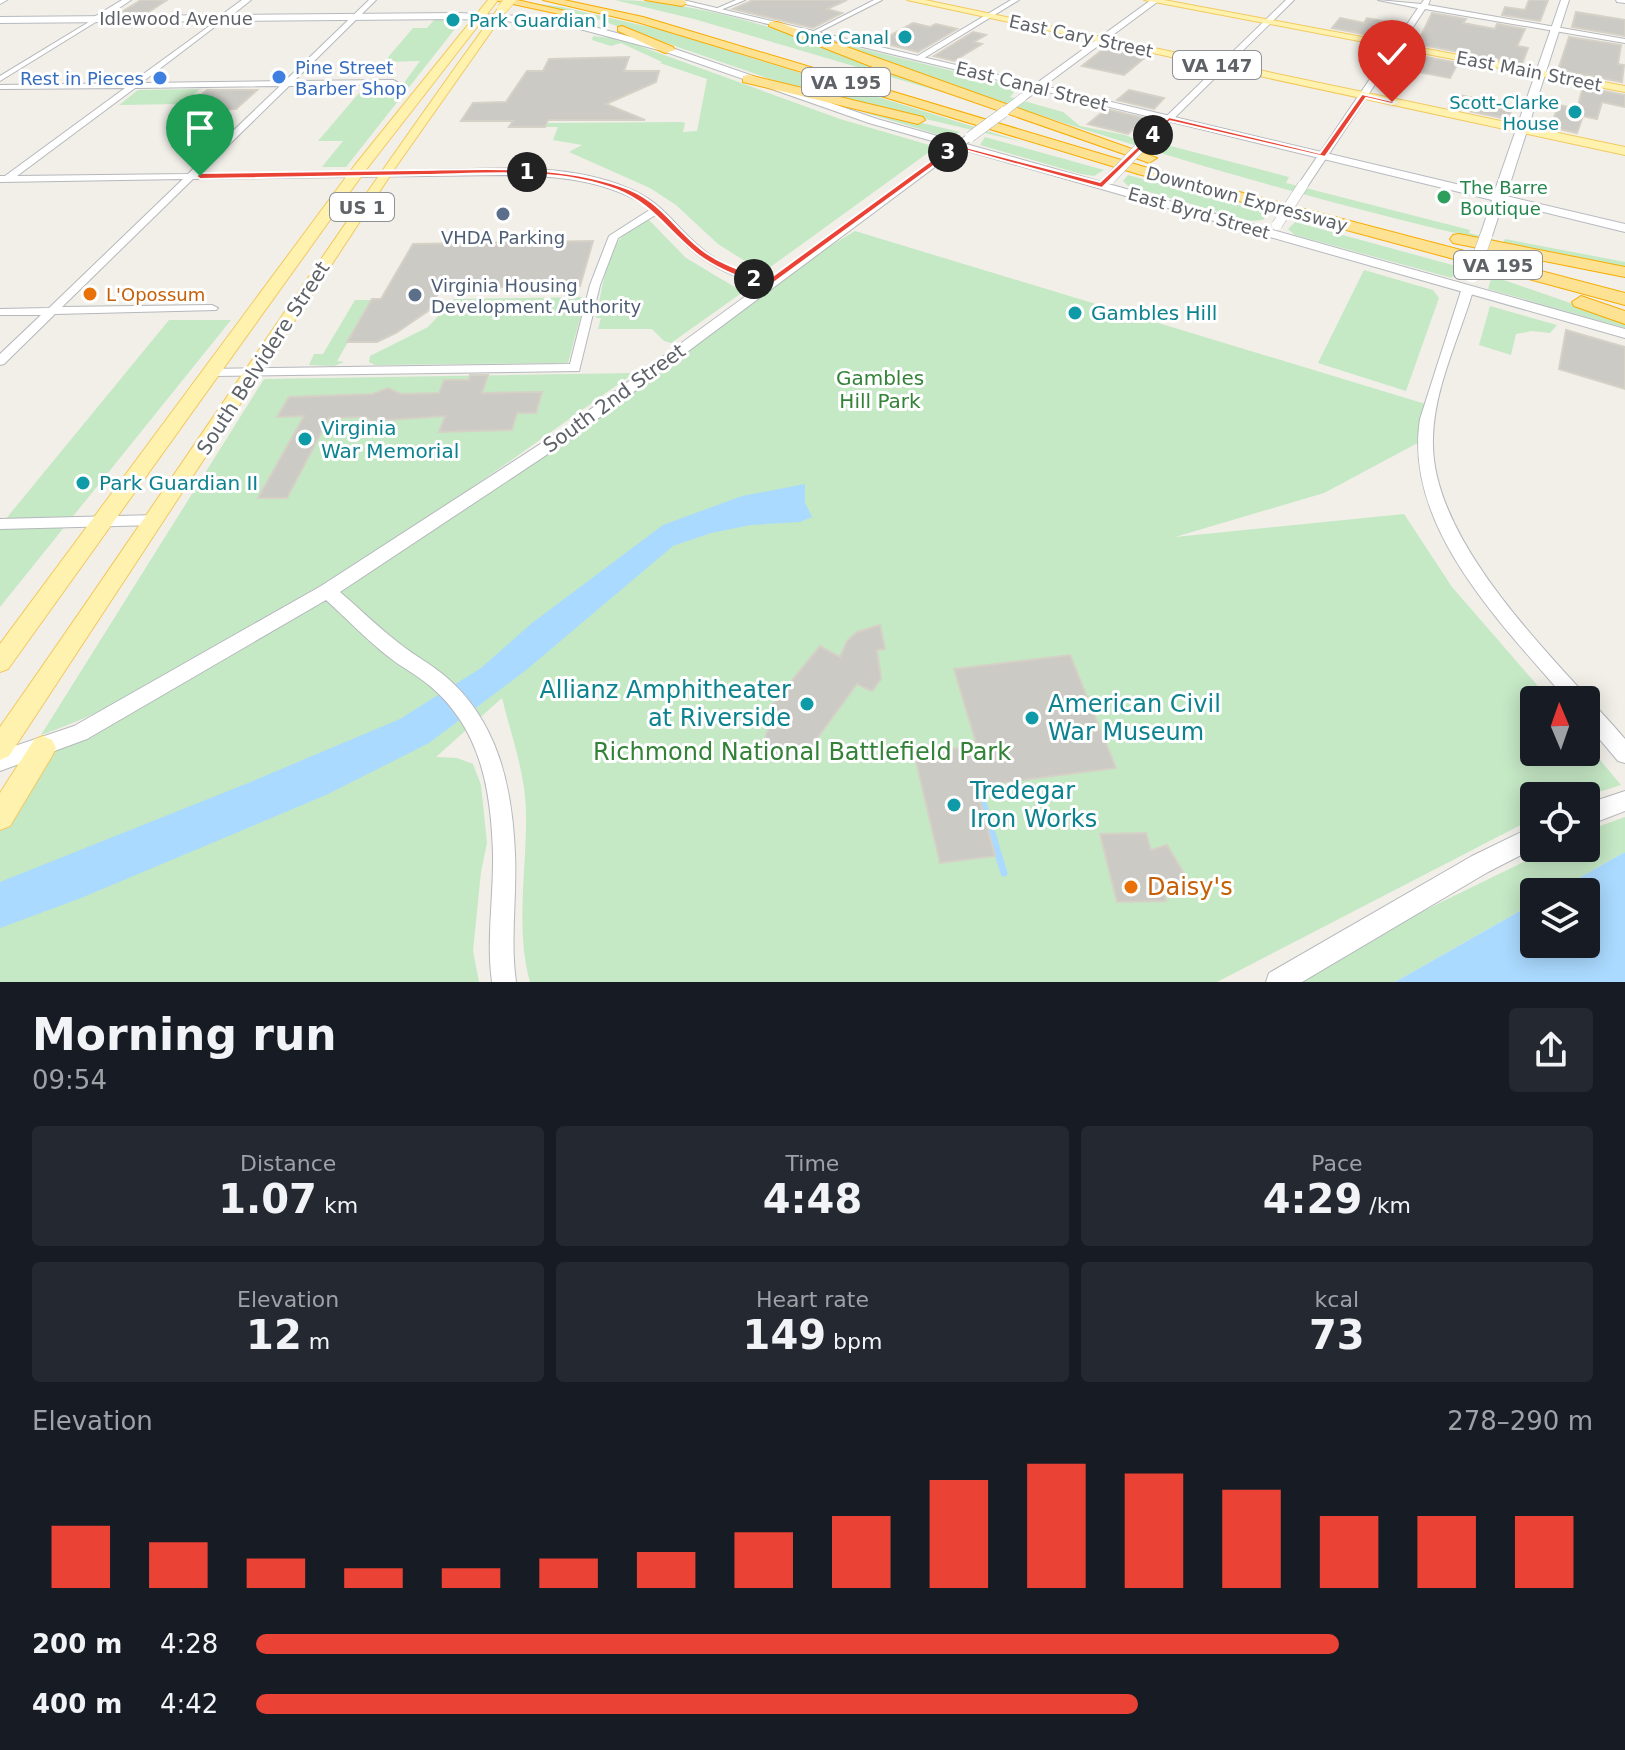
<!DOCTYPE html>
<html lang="en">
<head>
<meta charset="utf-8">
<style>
  body { margin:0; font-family:"DejaVu Sans",sans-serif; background:#242831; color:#f1f3f6; height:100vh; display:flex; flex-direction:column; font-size:30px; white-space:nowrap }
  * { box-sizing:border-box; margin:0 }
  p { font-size:26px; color:#9ea1a6 }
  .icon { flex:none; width:44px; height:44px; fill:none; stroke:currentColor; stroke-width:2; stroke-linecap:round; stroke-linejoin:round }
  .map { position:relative; height:982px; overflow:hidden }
  .panel { display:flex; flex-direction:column; background:#171b24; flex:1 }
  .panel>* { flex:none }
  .needle { width:52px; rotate:358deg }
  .controls { position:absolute; left:1520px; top:686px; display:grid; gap:16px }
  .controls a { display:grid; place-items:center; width:80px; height:80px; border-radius:8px; background:#171b24; box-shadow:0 4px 20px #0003; font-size:40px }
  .pin { position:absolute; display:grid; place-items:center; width:68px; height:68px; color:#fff; margin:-82px -34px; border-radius:50% 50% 50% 0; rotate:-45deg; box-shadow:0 0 8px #0007 }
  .pin .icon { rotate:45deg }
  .km { position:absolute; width:40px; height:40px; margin:-20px; border-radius:50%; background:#222; color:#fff; font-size:22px; line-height:40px; text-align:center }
  .round { display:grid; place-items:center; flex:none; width:84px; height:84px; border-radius:8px; background:#242831 }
  .head { display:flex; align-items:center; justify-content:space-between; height:136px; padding:0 32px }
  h1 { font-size:44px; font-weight:700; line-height:60px }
  .stats { display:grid; grid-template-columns:repeat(3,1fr); gap:12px; height:136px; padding:8px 32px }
  .stats div { display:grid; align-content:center; border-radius:8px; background:#242831; text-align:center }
  .stats b { font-size:40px; font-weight:700 }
  .stats small { font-size:22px; font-weight:400 }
  .stats p { font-size:22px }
  .chart { height:224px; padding:16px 32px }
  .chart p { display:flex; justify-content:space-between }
  .chart svg { width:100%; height:144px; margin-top:8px; stroke:#ea4335; stroke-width:6 }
  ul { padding:0 32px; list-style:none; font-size:26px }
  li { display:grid; grid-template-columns:128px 96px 1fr; align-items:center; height:60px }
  li i { height:20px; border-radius:10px; background:#ea4335 }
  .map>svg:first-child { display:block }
  .green { fill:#c5e8c5 }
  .water { fill:#aadaff }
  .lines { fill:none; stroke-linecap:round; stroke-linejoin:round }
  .stream { stroke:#aadaff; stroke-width:7 }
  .building { fill:#cccac5; stroke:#d6d1c6; stroke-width:2 }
  .minor-casing { stroke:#b5b8bc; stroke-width:2 }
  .tertiary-casing { stroke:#b5b8bc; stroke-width:2 }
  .secondary-casing { stroke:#b6babf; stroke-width:2 }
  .primary-casing { stroke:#f2c960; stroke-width:2 }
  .motorway-casing { stroke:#f9ab00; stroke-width:2 }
  .minor { fill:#fff; fill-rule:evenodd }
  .tertiary { fill:#fff; fill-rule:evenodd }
  .secondary { fill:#fff; fill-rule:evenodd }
  .primary { fill:#fff2af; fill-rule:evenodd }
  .motorway { fill:#fde293; fill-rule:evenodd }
  .tertiary-bridge-far1-casing { stroke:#b5b8bc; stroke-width:9; stroke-linecap:butt }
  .tertiary-bridge-casing { stroke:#b5b8bc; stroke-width:11; stroke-linecap:butt }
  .secondary-bridge-far1-casing { stroke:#b6babf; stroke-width:13; stroke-linecap:butt }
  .secondary-bridge-casing { stroke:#b6babf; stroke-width:17; stroke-linecap:butt }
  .primary-bridge-casing { stroke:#f2c960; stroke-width:11; stroke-linecap:butt }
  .tertiary-bridge-far1 { stroke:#fff; stroke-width:8 }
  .tertiary-bridge { stroke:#fff; stroke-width:10 }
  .secondary-bridge-far1 { stroke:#fff; stroke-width:12 }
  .secondary-bridge { stroke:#fff; stroke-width:15 }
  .primary-bridge { stroke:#fff2af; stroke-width:10 }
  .route { fill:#ea4335; stroke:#fff; stroke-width:2 }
  .culture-dot { fill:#0f9aa8; stroke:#fff; stroke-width:3 }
  .shop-dot { fill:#3f7fe0; stroke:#fff; stroke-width:3 }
  .leisure-dot { fill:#2e9e5b; stroke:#fff; stroke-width:3 }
  .service-dot { fill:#5c6f8a; stroke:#fff; stroke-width:3 }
  .food-dot { fill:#e8710a; stroke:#fff; stroke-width:3 }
  .labels { text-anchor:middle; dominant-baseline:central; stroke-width:6; stroke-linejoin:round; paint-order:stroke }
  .far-street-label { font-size:18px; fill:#5f6368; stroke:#fff }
  .far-culture-label { font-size:18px; fill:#0d838f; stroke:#fff; text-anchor:end }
  .shield { fill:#fff; stroke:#8f9295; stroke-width:2 }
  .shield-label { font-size:18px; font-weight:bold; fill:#5f6368 }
  .far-shop-label { font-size:18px; fill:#366cbe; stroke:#fff; text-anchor:start }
  .far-leisure-label { font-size:18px; fill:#27864d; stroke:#fff; text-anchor:start }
  .far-service-label { font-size:18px; fill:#4e5e75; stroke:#fff }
  .far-food-label { font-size:18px; fill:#c56008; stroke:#fff; text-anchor:start }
  .culture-label { font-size:20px; fill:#0d838f; stroke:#fff; text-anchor:start }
  .street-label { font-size:20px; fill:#5f6368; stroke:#fff }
  .park-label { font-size:20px; fill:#348238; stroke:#fff }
  .near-culture-label { font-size:24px; fill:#0d838f; stroke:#fff; text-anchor:start }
  .near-park-label { font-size:24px; fill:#348238; stroke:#fff }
  .near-food-label { font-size:24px; fill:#c56008; stroke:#fff; text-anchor:start }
</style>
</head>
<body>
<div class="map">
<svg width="1625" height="982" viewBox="0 0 1625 982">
  <rect width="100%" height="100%" fill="#f1efe8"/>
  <path class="green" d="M509 0 562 7 662 30 1023 142 802 90 588 16Z
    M615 0C730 0 861 61 969 100L694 19Z
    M434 20H462L346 167H322L343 141H318L365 86 401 87 420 61 384 62 413 28H427Z
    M794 32 1018 87 1010 97 1063 112 1080 126 1125 135 1157 148 1163 144 1289 177 1286 183 1470 230 1469 233 1503 242 1505 239 1625 262V269C1421 231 1221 174 1023 110 947 85 869 62 794 32Z
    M593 36 620 39 840 119 936 147 769 268 748 263 718 244 676 205 650 188 569 152 582 145 553 140 558 127H546L548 123 682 122 685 123 683 132 697 131 707 79 660 63 662 62 621 43 611 46 592 40Z
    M200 89 182 104 119 105 138 90Z
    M813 97 960 132 953 136H943Z
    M985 137 1104 170 1094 176 1081 174 980 145Z
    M1128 175 1267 213 1263 220 1250 221 1128 186 1123 181Z
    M649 220 686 258 743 292 671 343 664 341 652 329H598L601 318H596C602 293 605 249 626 233 633 227 642 224 649 220Z
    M1295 222 1456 266 1452 278 1295 235 1288 229Z
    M855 231 1432 406 1425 439 1324 493 1175 537 1404 514 1452 587 1550 700H1534V752H1586V743L1621 785 1586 796H1534V818L1217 982H530C515 928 527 869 526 814 526 775 511 735 502 698L436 757 457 758 473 764 481 785 487 843 481 872 473 951 479 982H0V817L43 748 80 733 539 454 768 284Z
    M1364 270 1433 290 1439 298 1406 391 1318 363Z
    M1492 276 1625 322V328L1488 289Z
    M586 297 568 363 375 365 369 362 370 356 428 327 454 299Z
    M355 300H372L337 361 344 362 334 366 309 365 314 354H323Z
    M1490 306 1557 325 1550 333 1532 331 1516 334 1511 355 1479 345Z
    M169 320H231L0 607V526Z
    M634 373C512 460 391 547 262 624 191 666 120 707 41 735L264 379Z
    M1625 817V852L1554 892H1534V903L1395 982H1278L1552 848H1586V831Z"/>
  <path class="water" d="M805 484V503L812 517 800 522 751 525 711 533 673 546 525 671 429 743 326 795 81 898 0 928V882L248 783 400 719 481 668 532 623 663 525 742 496Z
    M1625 852V982H1395L1534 903V944H1586V892H1554Z"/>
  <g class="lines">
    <path class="stream" d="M976 780 1004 873"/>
  </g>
  <path class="building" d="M141 0H167L147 13H120Z
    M753 0H847L827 9 842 13 813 28 733 9Z
    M1529 0H1548L1540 21 1502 15 1505 7 1525 10Z
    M1576 12 1625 20V36L1572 27Z
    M1432 13 1466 19 1463 23 1495 29 1497 24 1525 29 1517 46 1528 48 1522 64 1417 44Z
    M1340 18 1364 23 1367 18 1399 24 1389 39 1332 28Z
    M913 23 930 27 936 24 957 29 918 52 878 42Z
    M973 32 986 35 974 42 982 44 954 61 934 56Z
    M1569 37 1621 45 1618 64 1624 65 1622 82 1558 70Z
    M1107 46 1148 55 1124 75 1082 66Z
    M1410 54 1458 63 1450 78 1397 68 1405 55Z
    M629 57 624 71H659L656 82 606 104 645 120H548L545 127H509L513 121H461L473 103 506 102 527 71H543L549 59Z
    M1583 87 1625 95V107L1602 102 1597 119 1583 116 1577 133 1550 127 1559 105 1577 109Z
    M207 90H257L236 109 184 110Z
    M1129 90 1164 98 1154 109 1117 100Z
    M1454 94 1513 106 1508 119 1448 107Z
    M1106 109 1144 118 1128 134 1088 124Z
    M593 241 580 286 441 288 428 311 396 333 377 342H347L372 299H381L413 244Z
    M1566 330 1625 347V389L1559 369Z
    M470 375H488L482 393 542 392 536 413H517L512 430 439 432 445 416 372 421 365 417 329 418 287 498H258L304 416 277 417 289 397 373 394 388 388 401 394 439 393 444 380H469Z
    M880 625 885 649 877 650 881 679 872 691 857 684 804 756 762 760 766 734 772 723 762 717 820 646 840 657 847 641 857 632Z
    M1070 655 1116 768 976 786 995 856 940 863 914 753 977 746 954 669Z
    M1146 833 1151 850 1167 845 1197 895 1165 896 1166 901 1117 902 1100 834Z"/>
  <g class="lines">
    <g class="minor-casing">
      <path id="minor" d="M0 0H7L0 4Z
        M369 0H376L294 81 393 80 397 82 396 84 289 86 199 174C274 172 350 171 425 170 491 169 563 162 625 187 664 202 672 224 701 248 721 265 747 274 772 282V286L768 287C742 280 714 269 693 251 679 240 670 225 657 214L618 238 600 285 579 371 210 376 204 372 206 369 570 364 590 285 609 236 651 209C607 179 555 176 503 175L193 179 62 307 212 305 218 308 216 310 55 314 4 364 0 365V354L41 315H0V309L49 308 183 179 0 182V176H5L125 88 0 89V85L131 83 223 16 225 19 141 83 285 81ZM280 86 188 174 17 176 135 88Z
        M736 0H745L718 11 713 10Z
        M874 0H882L815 34 810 33Z
        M1011 0H1019L921 60 914 58Z
        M97 17 99 20 0 81V76Z
        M156 515 161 516 163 520 161 524 156 525 0 529V519Z"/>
    </g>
    <g class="tertiary-casing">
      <path id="tertiary" d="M122 0H131L100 21H94V17Z
        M242 0H251L226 20H220V16Z
        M1151 0H1160L1025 100H1019V96Z
        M1286 0H1294L1148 144H1142V140Z
        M1378 0 1421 4 1424 0H1430L1428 5 1625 39V43L1425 9 1307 187H1299L1298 185 1418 8Z
        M1616 0H1625V3L1617 2Z
        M967 135 975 137 572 438 340 592C360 609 379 628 400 644 415 656 431 664 445 676 498 721 512 786 515 853 517 897 510 939 516 982H492C486 939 494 896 493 853 491 790 481 729 430 686 416 674 399 666 385 654 364 637 346 618 326 600L87 739 0 771V751L74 726 321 586 562 430Z
        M1467 287 1473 291C1459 338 1434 388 1433 438 1429 544 1560 663 1625 739V763L1618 761 1586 723V700H1567C1502 624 1403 527 1420 419L1461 291Z
        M1625 791V811L1586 826V804Z
        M1534 826 1535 848 1488 872 1302 982H1266L1269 973 1472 856Z"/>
    </g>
    <g class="secondary-casing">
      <path id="secondary" d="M669 0H683L1494 193 1561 0H1569L1506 196 1625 224V232L1503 202 1492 236 1486 240 1480 236 1492 200Z
        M458 13 561 18 672 48 877 119 1625 329V338L869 123 666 52 561 24 458 19 0 23V17Z"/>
    </g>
    <g class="primary-casing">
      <path id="primary" d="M488 0H498L365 171 8 669 0 672V644L355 165Z
        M907 0H925L1625 147V155Z
        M1144 0H1164L1625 86V92Z
        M499 7 507 9 395 168 9 756 0 760V727C168 488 327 243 499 7Z
        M43 736 52 740 56 748 52 756 10 826 0 830V793L34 740Z"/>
    </g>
    <g class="motorway-casing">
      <path id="motorway" d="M494 0H517L570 12 564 15Z
        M543 0H564L643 17 1148 168 1625 293V305L1138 174 637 22Z
        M645 0H683L687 3 682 6Z
        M769 22H777L1157 158 1149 163 1144 161 870 66 769 26Z
        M622 26 673 47 675 50 665 53 618 31V27Z
        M748 75 923 117 925 120 918 124 743 82V76Z
        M1459 234 1625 267V277L1453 243 1450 239 1453 235Z
        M1581 296 1625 311V324L1574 306 1572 302Z"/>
    </g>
    <use href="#minor" class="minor"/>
    <use href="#tertiary" class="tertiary"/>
    <use href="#secondary" class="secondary"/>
    <use href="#primary" class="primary"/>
    <use href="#motorway" class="motorway"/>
    <g class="tertiary-bridge-far1-casing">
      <path id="tertiary-bridge-far1" d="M1001 114 1022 98"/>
    </g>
    <g class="tertiary-bridge-casing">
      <path id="tertiary-bridge" d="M970 137 1004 112
        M1110 179 1145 142
        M1277 225 1303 185"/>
    </g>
    <g class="secondary-bridge-far1-casing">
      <path id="secondary-bridge-far1" d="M1478 258 1486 236"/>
    </g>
    <g class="secondary-bridge-casing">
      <path id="secondary-bridge" d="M1472 275 1479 256"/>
    </g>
    <g class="primary-bridge-casing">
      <path id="primary-bridge" d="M502 9 510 0"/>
    </g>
    <use href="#tertiary-bridge-far1" class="tertiary-bridge-far1"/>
    <use href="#tertiary-bridge" class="tertiary-bridge"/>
    <use href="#secondary-bridge-far1" class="secondary-bridge-far1"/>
    <use href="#secondary-bridge" class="secondary-bridge"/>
    <use href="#primary-bridge" class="primary-bridge"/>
  </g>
  <path class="route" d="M1362 94 1396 102 1392 104 1366 98 1325 157 1170 121 1102 188 958 148 768 287C742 279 712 268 692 250 666 228 650 203 617 190 558 167 487 174 425 175 350 176 275 177 200 179L196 176 200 173C271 172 343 171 414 170 483 169 554 164 620 186 659 198 672 226 701 249 720 264 744 271 767 280L954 144 1100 182 1169 117 1320 153Z"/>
  <g class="culture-dot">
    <circle cx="453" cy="20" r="8"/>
    <circle cx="905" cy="37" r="8"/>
    <circle cx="1575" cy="112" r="8"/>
    <circle cx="1075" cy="313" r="8"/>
    <circle cx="305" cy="439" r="8"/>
    <circle cx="83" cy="483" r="8"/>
    <circle cx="807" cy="704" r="8"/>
    <circle cx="1032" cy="718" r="8"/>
    <circle cx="954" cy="805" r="8"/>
  </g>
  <g class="shop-dot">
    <circle cx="279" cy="77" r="8"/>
    <circle cx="160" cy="78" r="8"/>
  </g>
  <circle class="leisure-dot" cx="1444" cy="197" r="8"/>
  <g class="service-dot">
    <circle cx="503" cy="214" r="8"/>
    <circle cx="415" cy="295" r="8"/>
  </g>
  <g class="food-dot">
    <circle cx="90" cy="294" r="8"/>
    <circle cx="1131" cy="887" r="8"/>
  </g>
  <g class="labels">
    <g class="far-street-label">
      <text x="176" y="18">Idlewood Avenue</text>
      <text transform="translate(1081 36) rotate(12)">East Cary Street</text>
      <text transform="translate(1529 71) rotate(11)">East Main Street</text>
      <text transform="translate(1032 86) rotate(14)">East Canal Street</text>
      <text transform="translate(1247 199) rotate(15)">Downtown Expressway</text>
      <text transform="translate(1199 213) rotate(16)">East Byrd Street</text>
    </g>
    <g class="far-culture-label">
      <text x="469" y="20" text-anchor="start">Park Guardian I</text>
      <text x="889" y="37">One Canal</text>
      <text x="1559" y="102">Scott-Clarke<tspan x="1559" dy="21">House</tspan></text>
    </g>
    <g class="shield">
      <rect x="1173" y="51" width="88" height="28" rx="6"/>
      <rect x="802" y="68" width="88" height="28" rx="6"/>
      <rect x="330" y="193" width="64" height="28" rx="6"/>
      <rect x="1454" y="251" width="88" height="28" rx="6"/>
    </g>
    <g class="shield-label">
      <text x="1217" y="65">VA 147</text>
      <text x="846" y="82">VA 195</text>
      <text x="362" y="207">US 1</text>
      <text x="1498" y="265">VA 195</text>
    </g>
    <g class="far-shop-label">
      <text x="295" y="67">Pine Street<tspan x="295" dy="21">Barber Shop</tspan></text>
      <text x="144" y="78" text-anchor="end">Rest in Pieces</text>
    </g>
    <g class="far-leisure-label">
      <text x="1460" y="187">The Barre<tspan x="1460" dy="21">Boutique</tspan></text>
    </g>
    <g class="far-service-label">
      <text x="503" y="237">VHDA Parking</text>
      <text x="431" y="285" text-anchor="start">Virginia Housing<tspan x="431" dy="21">Development Authority</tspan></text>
    </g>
    <g class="far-food-label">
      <text x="106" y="294">L'Opossum</text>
    </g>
    <g class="culture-label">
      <text x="1091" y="313">Gambles Hill</text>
      <text x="321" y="428">Virginia<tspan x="321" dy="23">War Memorial</tspan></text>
      <text x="99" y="483">Park Guardian II</text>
    </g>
    <g class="street-label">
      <text transform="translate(263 358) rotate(-57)">South Belvidere Street</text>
      <text transform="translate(614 398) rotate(-36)">South 2nd Street</text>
    </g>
    <g class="park-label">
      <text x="880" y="378">Gambles<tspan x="880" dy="23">Hill Park</tspan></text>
    </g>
    <g class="near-culture-label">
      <text x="791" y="690" text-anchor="end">Allianz Amphitheater<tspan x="791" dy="28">at Riverside</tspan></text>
      <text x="1048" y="704">American Civil<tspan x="1048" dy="28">War Museum</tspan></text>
      <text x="970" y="791">Tredegar<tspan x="970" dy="28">Iron Works</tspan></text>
    </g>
    <g class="near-park-label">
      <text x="802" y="752">Richmond National Battlefield Park</text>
    </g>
    <g class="near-food-label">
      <text x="1147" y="887">Daisy's</text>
    </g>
  </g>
</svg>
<div class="controls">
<a><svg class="needle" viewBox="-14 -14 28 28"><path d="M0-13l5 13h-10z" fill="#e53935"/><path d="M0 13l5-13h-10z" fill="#9ea1a6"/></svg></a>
<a><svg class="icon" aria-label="locate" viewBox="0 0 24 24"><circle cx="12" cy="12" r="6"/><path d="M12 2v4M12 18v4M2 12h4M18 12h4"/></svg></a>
<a><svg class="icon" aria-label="layers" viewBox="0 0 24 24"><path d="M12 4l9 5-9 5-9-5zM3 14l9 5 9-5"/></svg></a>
</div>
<div class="pin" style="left:200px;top:176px;background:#1e9e55"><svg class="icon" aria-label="arrive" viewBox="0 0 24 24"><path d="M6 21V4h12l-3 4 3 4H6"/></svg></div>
<div class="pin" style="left:1392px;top:102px;background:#d93025"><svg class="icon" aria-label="check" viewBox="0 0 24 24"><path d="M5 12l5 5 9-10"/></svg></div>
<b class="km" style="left:527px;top:172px">1</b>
<b class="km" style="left:754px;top:279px">2</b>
<b class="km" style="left:948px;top:152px">3</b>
<b class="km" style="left:1153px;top:135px">4</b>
</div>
<section class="panel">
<div class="head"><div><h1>Morning run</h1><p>09:54</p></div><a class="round"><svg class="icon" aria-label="share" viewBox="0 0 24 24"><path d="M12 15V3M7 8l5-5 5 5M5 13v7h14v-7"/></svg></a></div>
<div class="stats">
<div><p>Distance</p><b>1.07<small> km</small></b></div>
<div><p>Time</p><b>4:48</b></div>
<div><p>Pace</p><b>4:29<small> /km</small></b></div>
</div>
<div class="stats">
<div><p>Elevation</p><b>12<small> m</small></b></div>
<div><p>Heart rate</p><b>149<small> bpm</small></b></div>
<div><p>kcal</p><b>73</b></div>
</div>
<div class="chart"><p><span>Elevation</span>278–290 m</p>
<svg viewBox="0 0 160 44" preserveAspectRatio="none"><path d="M5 44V25M15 44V30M25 44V35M35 44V38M45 44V38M55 44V35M65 44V33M75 44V27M85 44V22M95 44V11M105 44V6M115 44V9M125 44V14M135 44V22M145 44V22M155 44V22"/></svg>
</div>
<ul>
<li><b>200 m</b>4:28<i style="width:81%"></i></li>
<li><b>400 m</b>4:42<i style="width:66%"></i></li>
</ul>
</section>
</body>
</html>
